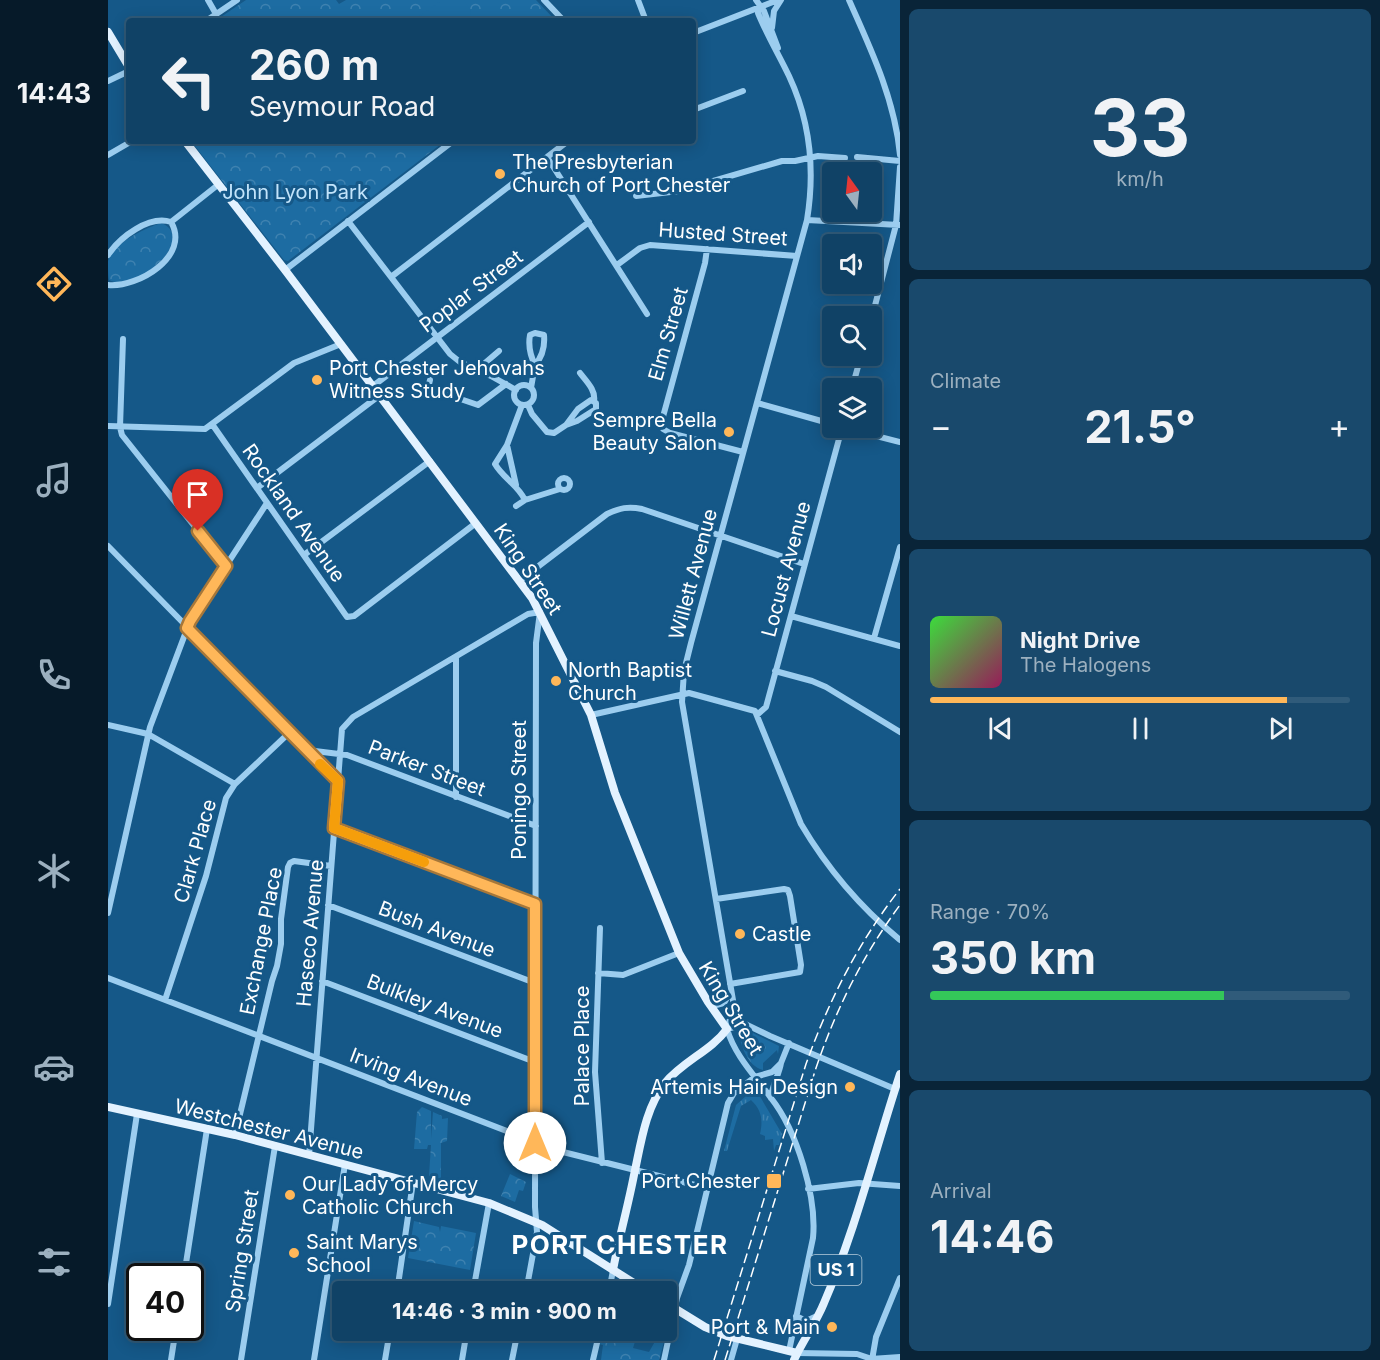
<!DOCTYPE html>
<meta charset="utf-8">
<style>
:root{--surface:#104266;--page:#19496c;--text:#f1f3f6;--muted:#9cb0bf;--line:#305b7a;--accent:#ffb759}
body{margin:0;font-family:Inter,sans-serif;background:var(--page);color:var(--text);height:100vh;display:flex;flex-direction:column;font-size:22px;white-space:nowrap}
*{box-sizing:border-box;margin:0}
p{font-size:20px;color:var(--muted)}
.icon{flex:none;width:33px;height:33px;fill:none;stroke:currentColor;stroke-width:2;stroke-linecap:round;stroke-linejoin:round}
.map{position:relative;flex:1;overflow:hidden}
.drawer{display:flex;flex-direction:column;gap:9px;padding:9px;background:#092438;width:480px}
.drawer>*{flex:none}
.banner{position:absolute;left:18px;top:18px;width:570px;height:126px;border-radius:6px;box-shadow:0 3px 15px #0003,0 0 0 2px var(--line);background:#104266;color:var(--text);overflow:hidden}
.needle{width:39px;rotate:345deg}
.buttons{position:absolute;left:714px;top:162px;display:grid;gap:12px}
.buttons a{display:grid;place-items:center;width:60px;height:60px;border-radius:6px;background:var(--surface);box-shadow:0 3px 15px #0003,0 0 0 2px var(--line);font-size:30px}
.speed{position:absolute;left:18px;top:1263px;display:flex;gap:12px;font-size:30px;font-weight:700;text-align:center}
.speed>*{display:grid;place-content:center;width:78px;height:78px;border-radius:50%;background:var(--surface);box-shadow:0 3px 15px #0003,0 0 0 2px var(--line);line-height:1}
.speed .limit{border:3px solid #111;border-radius:9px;background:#fff;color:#111}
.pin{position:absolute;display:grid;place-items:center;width:51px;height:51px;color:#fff;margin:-62px -26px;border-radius:50% 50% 50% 0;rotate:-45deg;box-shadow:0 0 6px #0007}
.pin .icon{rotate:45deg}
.me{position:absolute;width:66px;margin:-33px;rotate:0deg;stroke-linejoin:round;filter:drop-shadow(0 0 4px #0008)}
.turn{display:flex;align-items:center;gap:21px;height:126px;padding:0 24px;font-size:27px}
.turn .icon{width:78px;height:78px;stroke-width:2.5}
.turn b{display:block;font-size:42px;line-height:51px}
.big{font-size:45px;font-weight:700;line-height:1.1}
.drawer .widget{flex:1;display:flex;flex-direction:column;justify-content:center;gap:9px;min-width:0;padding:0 21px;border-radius:9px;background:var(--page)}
.drawer .dial{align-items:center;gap:0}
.dial b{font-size:78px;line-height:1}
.song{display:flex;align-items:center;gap:18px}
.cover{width:72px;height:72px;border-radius:9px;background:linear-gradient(135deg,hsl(120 70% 55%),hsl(330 70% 35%))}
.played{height:6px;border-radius:3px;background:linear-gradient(90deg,var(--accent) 85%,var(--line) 85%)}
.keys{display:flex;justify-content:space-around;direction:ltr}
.heat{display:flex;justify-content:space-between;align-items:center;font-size:33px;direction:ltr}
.charge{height:9px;border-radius:4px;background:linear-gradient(90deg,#34c759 70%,var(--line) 0)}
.trip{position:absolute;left:224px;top:1281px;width:345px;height:60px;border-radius:6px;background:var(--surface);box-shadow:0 3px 15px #0003,0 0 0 2px var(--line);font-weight:700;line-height:60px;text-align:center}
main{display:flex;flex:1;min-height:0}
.tab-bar{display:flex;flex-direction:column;width:108px;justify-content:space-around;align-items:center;background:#061a29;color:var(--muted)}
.tab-bar .icon{width:42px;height:42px}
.tab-bar .on{color:var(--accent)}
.tab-bar b{font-size:27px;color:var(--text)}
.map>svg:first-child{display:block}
</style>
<main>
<nav class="tab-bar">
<b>14:43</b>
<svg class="icon on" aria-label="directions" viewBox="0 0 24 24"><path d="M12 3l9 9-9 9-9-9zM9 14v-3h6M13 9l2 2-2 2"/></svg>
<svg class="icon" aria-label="music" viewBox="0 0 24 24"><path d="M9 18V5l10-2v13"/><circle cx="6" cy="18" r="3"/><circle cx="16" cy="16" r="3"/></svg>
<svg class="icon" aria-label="phone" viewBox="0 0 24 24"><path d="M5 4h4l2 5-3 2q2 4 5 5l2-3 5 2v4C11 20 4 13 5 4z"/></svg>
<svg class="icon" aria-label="climate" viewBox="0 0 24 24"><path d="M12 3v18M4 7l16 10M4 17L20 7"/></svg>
<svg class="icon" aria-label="car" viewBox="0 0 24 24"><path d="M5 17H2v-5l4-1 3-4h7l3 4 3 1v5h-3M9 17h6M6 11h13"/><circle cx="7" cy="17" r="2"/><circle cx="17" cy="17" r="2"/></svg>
<svg class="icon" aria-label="filters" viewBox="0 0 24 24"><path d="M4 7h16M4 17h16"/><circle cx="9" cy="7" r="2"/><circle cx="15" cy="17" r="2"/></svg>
</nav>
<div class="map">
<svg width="792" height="1360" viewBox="0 0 792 1360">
<defs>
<pattern id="grass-tufts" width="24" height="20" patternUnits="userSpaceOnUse" patternTransform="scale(1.5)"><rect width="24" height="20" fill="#1d6ca2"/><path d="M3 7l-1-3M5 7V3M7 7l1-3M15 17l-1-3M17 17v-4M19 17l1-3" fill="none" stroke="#3f82b0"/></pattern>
<pattern id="park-crowns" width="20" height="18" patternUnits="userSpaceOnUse" patternTransform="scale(1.5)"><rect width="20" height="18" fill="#1d6ca2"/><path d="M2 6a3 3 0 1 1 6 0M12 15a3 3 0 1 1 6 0" fill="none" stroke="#3f82b0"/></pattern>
</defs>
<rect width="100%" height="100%" fill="#155888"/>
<path fill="url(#grass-tufts)" d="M647,1088L674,1134L671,1145H668L666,1151L665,1139L657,1140V1136L652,1134C655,1121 654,1110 643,1100L633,1106L619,1151H616L628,1105Z"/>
<path fill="url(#park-crowns)" d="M138,0H228L231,4L238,0H428L448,21H107Z
M83,141H337L180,261L176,260Z
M53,223C91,238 28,294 1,280C0,275 0,266 0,261C5,243 38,228 53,223Z
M633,1027L671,1046L670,1054L669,1050L655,1063V1070C639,1066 633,1045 630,1031Z
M314,1107L323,1111V1139L325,1112L334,1116V1119L340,1118L339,1141L333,1143V1179L321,1176L323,1145H320L319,1149H306L309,1112Z
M402,1174L418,1182L415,1191L411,1190L407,1202L393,1196Z
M306,1221L331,1227L332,1232L333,1226L368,1233L362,1270L300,1258Z
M561,1318L562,1319L551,1360H493L495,1345L452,1335L453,1330L530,1332L525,1348L541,1352L553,1331L558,1330V1322Z"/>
<path fill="#1d6ca2" d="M334,0H356L362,10L364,21H305Z"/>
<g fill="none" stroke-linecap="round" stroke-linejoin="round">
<path stroke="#9ccdef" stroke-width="6" d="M100,0L108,14
M436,0L456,21
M530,0L538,21
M648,0L656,11L670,48
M741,0C763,49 787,100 792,155
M98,21L129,0
M664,28L666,11L673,0
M585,33L670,0
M0,81L21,71
M585,110L635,91
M0,155L24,141
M439,157L539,314
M749,157L792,161
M528,196L571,191L674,161H687L710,156L737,158
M699,220L791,225
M240,221L342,354L352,362L383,376L408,390
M63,222L111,184
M599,249L597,263L553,424L555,429L562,433L635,452
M0,255C12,237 41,215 63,222C83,256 30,288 0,285
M509,265L532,248L542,245L689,256
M177,270L345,141
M283,277L460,141
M764,317L788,225L792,167
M427,333L436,335C437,346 434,357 427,365C422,355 420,346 422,335Z
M15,339L12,427L14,435L118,566
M370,369L391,351
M472,373C478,381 488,390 486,401
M322,380L320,388L370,405L398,384
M406 395a10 10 0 1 1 20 0a10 10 0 1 1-20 0Z
M265,386L481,222
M423,388L427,365
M744,388L753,356
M483,400L488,403V409L469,421L458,425L470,409Z
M649,403L724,424
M414,405L399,445L387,464C395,478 410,485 417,500
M420,405L424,414L439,432L446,433L458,425
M104,424L239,617L246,616L368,523
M0,426L97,429L186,363L233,344
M737,428L792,442
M399,445L408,485
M450 484a6 6 0 1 1 12 0a6 6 0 1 1-12 0Z
M149,488L272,395
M408,506L417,500L452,489
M0,546L230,781
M196,555L322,461
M411,581L499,514C512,508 520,506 534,509L696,564
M683,616L792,646
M766,638L792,547
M348,658V797
M667,671L704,681L718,687L792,732
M483,715L581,693L647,711L693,824C719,868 752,907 792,940
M649,715L658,707L734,428
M0,725L40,734L127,784
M199,750L239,755L428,826
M227,828L427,904
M608,899L676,889L680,890L682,896L693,965L692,972L622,984
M220,905L427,983
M0,913L42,727L82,621L159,503
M492,928L487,1072L494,1163
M490,973L515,975L571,953
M0,978L417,1138L435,1147L599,1188
M214,981L427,1062
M57,1000L98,876L118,798L127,784L182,732
M600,1002L608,1005L616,1003L623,991
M619,1029L626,1006L574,702L576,671L583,643L699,220C707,171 702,121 681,76C671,55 659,35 650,13L651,7
M619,1029C627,1056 647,1076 663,1098C689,1131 709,1197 705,1238L681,1351
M619,1029L637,1024L662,1036L787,1089
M663,1098C664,1085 671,1075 673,1063
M127,1135L164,981L169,966L173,944V919L180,867L182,863L186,861L223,866
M201,1155L234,729L245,717L420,614L432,612L428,643L427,1207L429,1232L418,1292
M700,1189L751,1183L792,1186
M76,1276L99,1129
M289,1292L305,1182
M365,1292L381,1203
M501,1292L505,1270
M0,1304L29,1114
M688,1316L698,1321L709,1316
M689,1353L749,1354L764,1359
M763,1359L792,1357
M63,1360L68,1328
M133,1360L167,1146
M206,1360L237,1164
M277,1360L282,1330
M354,1360L359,1330
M404,1360L410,1330
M485,1360L492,1330
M556,1360L569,1298L581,1265L620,1103L626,1093L647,1077L664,1072L673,1063L681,1043
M623,1360L629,1339
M764,1360L768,1337L792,1278"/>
<path stroke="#e3f2ff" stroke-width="8" d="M0,32L21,67
M77,141L177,270L424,598L483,715L507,793L571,953L600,1002L619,1029C603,1051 575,1061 557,1083C537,1109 533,1143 526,1175C520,1206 511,1238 505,1270
M0,1107L127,1135L381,1203L434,1225L540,1292
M558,1303L597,1327L619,1336L689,1353
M686,1360C695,1340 708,1323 716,1303C748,1229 767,1150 792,1074"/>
<path stroke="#fff" stroke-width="1.5" stroke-dasharray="10 4.5" stroke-linecap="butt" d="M606,1360L698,1064C721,1000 750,943 792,889
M617,1360L708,1068C728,1009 755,955 792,905"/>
</g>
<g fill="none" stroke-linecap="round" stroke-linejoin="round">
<g stroke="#a6773a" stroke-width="15">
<path id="route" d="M90,531L118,566L82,621L79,628L230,781L226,828L427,904V1143"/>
</g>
<use href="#route" stroke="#ffb759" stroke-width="10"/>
<path stroke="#f59e0b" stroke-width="10" d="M212,764L230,781L226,828L316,862"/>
</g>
<g fill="#ffb759" stroke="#155888" stroke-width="2">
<circle cx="392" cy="174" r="6"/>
<circle cx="209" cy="380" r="6"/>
<circle cx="621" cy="432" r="6"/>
<circle cx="448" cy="681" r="6"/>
<circle cx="632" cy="934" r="6"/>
<circle cx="742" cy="1087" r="6"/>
<rect x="658" y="1173" width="16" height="16" rx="3"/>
<circle cx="182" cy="1195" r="6"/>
<circle cx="186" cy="1253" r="6"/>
<circle cx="724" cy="1327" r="6"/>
</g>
<g text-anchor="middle" stroke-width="6" stroke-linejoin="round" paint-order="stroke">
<rect fill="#155888" stroke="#b9cddb" stroke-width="1.5" x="702.5" y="1255" width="51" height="30" rx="4.5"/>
<g font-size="18" font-weight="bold" fill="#fff">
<text x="728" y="1276">US 1</text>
</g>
<g font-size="20" fill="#fff" stroke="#155888" text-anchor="start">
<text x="404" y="169">The Presbyterian<tspan x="404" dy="23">Church of Port Chester</tspan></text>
<text x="221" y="375">Port Chester Jehovahs<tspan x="221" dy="23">Witness Study</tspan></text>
<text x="609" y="427" text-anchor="end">Sempre Bella<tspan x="609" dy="23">Beauty Salon</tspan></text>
<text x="460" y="677">North Baptist<tspan x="460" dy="23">Church</tspan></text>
<text x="644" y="941">Castle</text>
<text x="730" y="1094" text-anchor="end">Artemis Hair Design</text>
<text x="652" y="1188" text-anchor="end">Port Chester</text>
<text x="194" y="1191">Our Lady of Mercy<tspan x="194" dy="23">Catholic Church</tspan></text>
<text x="198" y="1249">Saint Marys<tspan x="198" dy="23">School</tspan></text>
<text x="712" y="1334" text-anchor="end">Port &amp; Main</text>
</g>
<g font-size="20" fill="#c2e4fb" stroke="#155888">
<text x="187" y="199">John Lyon Park</text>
</g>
<g font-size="20" fill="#fff" stroke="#155888">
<text transform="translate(615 234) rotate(4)" y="7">Husted Street</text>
<text transform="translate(363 291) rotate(-37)" y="7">Poplar Street</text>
<text transform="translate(560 334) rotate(-74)" y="7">Elm Street</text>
<text transform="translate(186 513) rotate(55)" y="7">Rockland Avenue</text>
<text transform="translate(420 569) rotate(56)" y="7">King Street</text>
<text transform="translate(678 569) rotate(-75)" y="7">Locust Avenue</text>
<text transform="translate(585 574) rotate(-75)" y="7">Willett Avenue</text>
<text transform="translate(319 768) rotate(21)" y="7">Parker Street</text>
<text transform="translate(411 790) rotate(-90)" y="7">Poningo Street</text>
<text transform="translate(87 851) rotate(-74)" y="7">Clark Place</text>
<text transform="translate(329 929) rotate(21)" y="7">Bush Avenue</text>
<text transform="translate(202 933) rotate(-85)" y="7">Haseco Avenue</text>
<text transform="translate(153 941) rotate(-79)" y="7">Exchange Place</text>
<text transform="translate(327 1006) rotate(21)" y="7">Bulkley Avenue</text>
<text transform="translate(623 1008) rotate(59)" y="7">King Street</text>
<text transform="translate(474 1046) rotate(-90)" y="7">Palace Place</text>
<text transform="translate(303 1077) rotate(21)" y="7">Irving Avenue</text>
<text transform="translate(161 1129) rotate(14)" y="7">Westchester Avenue</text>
<text transform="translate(134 1251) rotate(-81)" y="7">Spring Street</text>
</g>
<g font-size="26" font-weight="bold" letter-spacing="1.5" fill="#fff" stroke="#155888">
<text x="512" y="1254">PORT CHESTER</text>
</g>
</g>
</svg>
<div class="buttons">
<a><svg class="needle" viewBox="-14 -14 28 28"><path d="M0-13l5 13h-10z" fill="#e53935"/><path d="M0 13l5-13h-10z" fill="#9cb0bf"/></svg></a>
<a><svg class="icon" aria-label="sound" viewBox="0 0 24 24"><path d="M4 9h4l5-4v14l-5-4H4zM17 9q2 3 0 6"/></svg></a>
<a><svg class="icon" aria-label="search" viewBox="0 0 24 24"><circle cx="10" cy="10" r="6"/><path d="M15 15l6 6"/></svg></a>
<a><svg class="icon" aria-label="layers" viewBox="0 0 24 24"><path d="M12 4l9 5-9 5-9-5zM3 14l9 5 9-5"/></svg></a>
</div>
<div class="speed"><div class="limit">40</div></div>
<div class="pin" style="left:90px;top:531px;background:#d93025"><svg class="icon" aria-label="arrive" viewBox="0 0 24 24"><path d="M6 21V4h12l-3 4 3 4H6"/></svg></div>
<svg class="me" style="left:427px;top:1143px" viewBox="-20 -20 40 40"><circle r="19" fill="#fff"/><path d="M0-13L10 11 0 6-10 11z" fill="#ffb759"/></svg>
<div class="trip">14:46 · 3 min · 900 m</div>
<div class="banner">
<div class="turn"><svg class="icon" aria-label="left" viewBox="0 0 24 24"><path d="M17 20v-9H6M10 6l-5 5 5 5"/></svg><div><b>260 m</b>Seymour Road</div></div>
</div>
</div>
<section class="drawer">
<div class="widget dial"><b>33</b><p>km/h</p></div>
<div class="widget"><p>Climate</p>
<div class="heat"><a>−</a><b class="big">21.5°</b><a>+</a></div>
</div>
<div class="widget">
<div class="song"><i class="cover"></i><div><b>Night Drive</b><p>The Halogens</p></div></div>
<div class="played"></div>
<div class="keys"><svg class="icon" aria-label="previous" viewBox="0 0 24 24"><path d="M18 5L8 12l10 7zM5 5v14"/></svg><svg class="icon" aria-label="pause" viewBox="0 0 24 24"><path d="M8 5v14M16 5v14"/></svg><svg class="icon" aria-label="next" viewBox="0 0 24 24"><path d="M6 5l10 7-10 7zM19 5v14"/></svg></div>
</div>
<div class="widget"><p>Range · 70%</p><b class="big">350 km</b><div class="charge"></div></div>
<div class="widget"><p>Arrival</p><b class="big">14:46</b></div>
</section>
</main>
